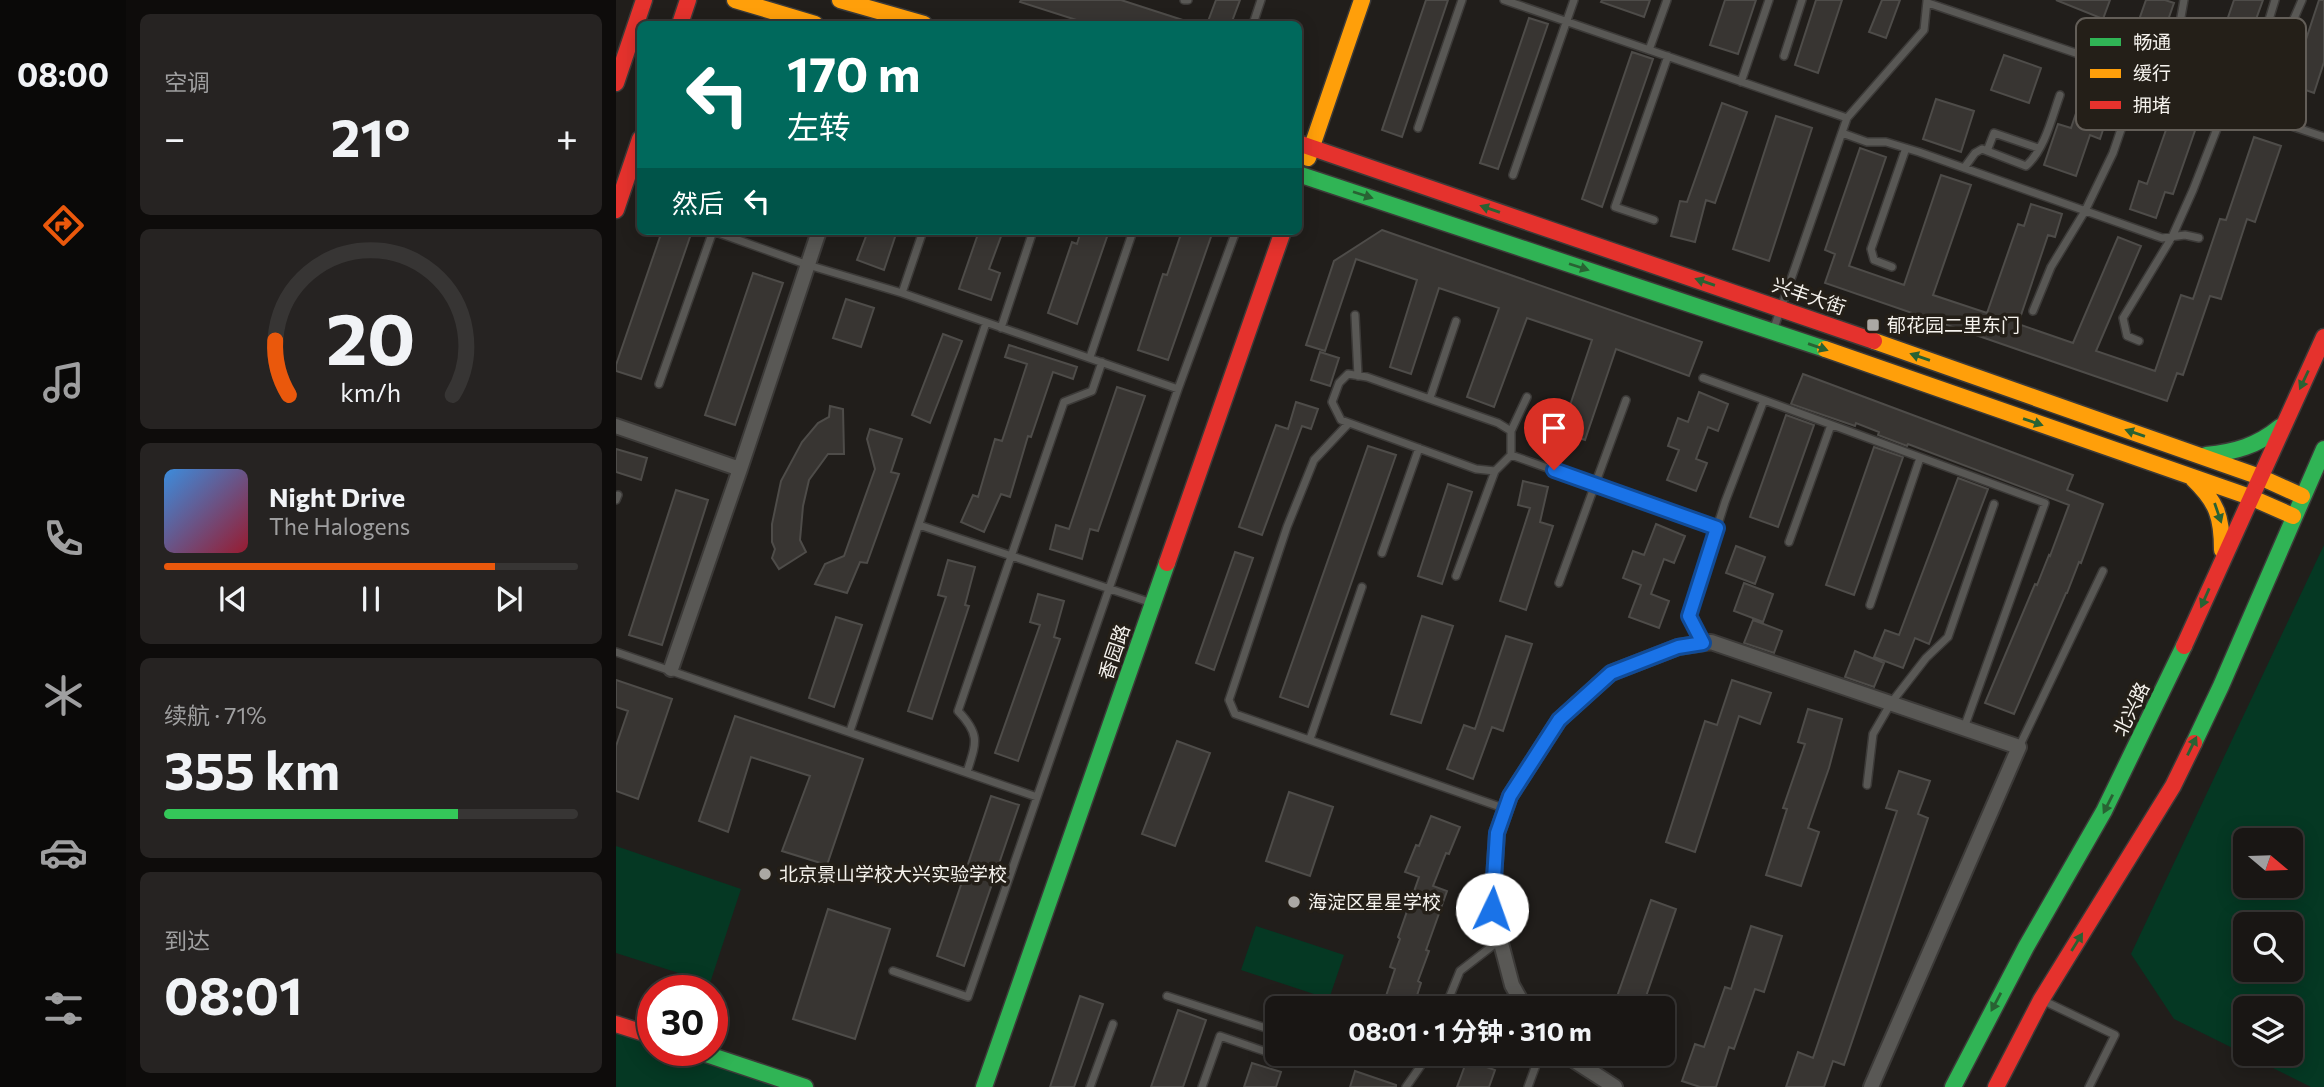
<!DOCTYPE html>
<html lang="zh">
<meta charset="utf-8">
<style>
:root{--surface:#191614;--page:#262322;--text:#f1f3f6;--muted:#9f9fa0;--line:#373534;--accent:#ea580c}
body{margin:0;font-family:Commissioner,"Noto Sans SC",sans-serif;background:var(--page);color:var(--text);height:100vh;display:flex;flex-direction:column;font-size:26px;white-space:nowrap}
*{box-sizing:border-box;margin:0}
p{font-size:23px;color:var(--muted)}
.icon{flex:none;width:38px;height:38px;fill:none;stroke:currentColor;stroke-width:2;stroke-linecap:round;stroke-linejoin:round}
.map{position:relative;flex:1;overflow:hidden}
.panel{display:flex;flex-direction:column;gap:14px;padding:14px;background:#0e0c0b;width:490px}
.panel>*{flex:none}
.guide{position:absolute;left:21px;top:21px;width:665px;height:214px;border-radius:10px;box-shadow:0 4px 18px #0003,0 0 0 2px var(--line);background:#00695c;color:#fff;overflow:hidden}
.needle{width:46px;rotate:109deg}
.fabs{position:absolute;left:1617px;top:828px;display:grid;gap:14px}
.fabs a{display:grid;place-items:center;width:70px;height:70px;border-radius:10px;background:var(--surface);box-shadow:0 4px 18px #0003,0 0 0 2px var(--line);font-size:35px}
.speed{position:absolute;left:21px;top:975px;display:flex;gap:14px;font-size:35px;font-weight:700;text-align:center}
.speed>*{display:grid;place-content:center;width:91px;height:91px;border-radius:50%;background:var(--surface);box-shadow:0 4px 18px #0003,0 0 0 2px var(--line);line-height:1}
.speed .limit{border:10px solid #d22;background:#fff;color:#111}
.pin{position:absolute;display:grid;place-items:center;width:60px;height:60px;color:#fff;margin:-72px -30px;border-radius:50% 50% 50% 0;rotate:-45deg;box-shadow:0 0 7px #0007}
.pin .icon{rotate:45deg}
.me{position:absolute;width:77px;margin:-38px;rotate:3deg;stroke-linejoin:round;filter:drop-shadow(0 0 5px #0008)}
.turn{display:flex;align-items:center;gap:24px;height:147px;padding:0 35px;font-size:32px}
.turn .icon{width:91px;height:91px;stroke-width:2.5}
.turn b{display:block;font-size:49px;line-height:60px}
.then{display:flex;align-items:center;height:66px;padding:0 35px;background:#0003;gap:14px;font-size:26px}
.big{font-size:52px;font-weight:700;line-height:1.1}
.panel .tile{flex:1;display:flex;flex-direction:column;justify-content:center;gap:10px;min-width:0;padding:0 24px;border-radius:10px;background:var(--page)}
.panel .dial{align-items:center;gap:0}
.dial svg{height:182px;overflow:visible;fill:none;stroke:var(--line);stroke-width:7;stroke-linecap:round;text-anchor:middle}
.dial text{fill:var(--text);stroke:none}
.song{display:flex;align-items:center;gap:21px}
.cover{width:84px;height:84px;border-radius:10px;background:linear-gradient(135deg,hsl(210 70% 55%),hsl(350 70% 35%))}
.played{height:7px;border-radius:4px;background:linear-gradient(90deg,var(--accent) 80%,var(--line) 80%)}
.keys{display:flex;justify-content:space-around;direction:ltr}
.heat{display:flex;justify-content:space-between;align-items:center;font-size:38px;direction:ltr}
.charge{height:10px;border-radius:5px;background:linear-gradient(90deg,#34c759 71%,var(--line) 0)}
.trip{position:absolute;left:649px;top:996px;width:410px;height:70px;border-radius:10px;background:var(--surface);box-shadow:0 4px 18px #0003,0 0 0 2px var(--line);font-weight:700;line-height:70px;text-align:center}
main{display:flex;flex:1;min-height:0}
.tabs{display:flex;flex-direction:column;width:126px;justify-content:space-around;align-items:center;background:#0a0908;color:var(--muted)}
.tabs .icon{width:49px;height:49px}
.tabs .current{color:var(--accent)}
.tabs b{font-size:32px;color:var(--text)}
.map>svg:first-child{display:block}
</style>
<main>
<nav class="tabs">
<b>08:00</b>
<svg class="icon current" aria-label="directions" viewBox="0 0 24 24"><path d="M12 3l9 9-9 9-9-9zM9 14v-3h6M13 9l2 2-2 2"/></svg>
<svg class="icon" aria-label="music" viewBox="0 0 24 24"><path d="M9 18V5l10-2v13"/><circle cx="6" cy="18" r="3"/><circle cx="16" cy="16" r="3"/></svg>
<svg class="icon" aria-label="phone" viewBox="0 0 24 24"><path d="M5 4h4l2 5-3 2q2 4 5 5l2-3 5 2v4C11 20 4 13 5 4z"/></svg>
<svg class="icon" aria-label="climate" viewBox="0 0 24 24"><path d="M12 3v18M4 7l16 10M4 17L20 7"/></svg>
<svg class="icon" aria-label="car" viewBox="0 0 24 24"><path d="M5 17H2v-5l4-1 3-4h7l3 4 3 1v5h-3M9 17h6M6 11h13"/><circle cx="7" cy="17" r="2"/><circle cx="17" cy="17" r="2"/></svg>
<svg class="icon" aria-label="filters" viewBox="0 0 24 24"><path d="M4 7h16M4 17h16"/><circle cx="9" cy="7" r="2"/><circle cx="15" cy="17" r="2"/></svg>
</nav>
<section class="panel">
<div class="tile"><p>空调</p>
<div class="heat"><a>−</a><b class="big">21°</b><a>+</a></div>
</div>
<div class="tile dial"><svg viewBox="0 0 100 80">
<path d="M14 69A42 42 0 1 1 86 69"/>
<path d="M14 69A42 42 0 0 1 8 45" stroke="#ea580c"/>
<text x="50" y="56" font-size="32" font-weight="700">20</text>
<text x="50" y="72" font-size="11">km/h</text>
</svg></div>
<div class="tile">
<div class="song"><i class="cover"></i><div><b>Night Drive</b><p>The Halogens</p></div></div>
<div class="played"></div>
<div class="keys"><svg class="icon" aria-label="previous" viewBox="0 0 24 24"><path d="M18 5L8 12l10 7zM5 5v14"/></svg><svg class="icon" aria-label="pause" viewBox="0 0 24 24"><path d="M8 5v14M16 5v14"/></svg><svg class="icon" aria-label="next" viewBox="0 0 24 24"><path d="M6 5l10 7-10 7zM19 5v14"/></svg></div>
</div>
<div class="tile"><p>续航 · 71%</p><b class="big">355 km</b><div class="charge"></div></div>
<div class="tile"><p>到达</p><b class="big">08:01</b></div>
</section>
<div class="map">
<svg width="1708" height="1087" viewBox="0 0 1708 1087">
<rect width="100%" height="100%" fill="#211e1b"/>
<path fill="#053823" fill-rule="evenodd" d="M1708,545V1087H1695L1558,1019L1515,954ZM1629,840H1675V886H1629ZM1629,924H1675V970H1629ZM1629,1008H1675V1054H1629Z
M0,846L125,889L94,983L0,953Z
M640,926L728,955L713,999L625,970Z
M0,1024L37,1036V1050H78L189,1087H0Z"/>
<path fill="#383532" stroke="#4e4c49" stroke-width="2" d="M405,0H505L573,22V24H473L404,2Z
M600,0H624L615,24H591Z
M810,0H832L786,137L766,130Z
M986,0H1034L1028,17L985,2Z
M1109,0H1140L1122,54L1094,45Z
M1200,0H1226L1202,73L1179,65Z
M1266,0H1284L1270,38L1253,32Z
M1440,0H1494L1487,19Z
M1530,0H1549L1558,3L1544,43L1518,34Z
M1618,0H1647L1623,66L1598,58Z
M1703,0H1708V62L1698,93L1675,85Z
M913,18L932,24L882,169L864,163Z
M1016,52L1037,59L986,207L966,199Z
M1388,55L1425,68L1413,103L1375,90Z
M1472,78L1501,87L1484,139L1474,135L1460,176L1428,165L1442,124L1455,128Z
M1320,99L1358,111L1345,152L1307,139Z
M1106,103L1131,112L1099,203L1090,200L1079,242L1055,236L1064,201L1071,202Z
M1558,107L1584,116L1557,194L1549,192L1540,218L1514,209L1523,181L1531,184Z
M1160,116L1196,128L1153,261L1117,249Z
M1638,137L1665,146L1639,222L1631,219L1605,299L1594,296L1567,375L1561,373L1551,401L1209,283L1219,254L1209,250L1244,148L1270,157L1233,266L1288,285L1325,175L1355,185L1317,295L1371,313L1402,224L1408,226L1415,204L1446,214L1439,237L1432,235L1402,324L1457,343L1502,237L1525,246L1480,351L1539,371L1565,295L1577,299L1604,219L1610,220Z
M766,230L1086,342L1073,376L1000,349L969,440L945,432L976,340L911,318L878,407L851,397L883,308L823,288L795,374L774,367L801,280L740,259L709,351L690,345L718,261Z
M46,231H66L75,234L25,379L0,371V365Z
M252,231H281L268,270L241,260Z
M363,231H387L373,269L384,273L375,300L343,289Z
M465,231H493L461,324L432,313L456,242L461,244Z
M566,231H597L552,360L522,350L547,274L551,275Z
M137,273L167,283L119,425L89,415Z
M230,299L258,308L245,347L217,338Z
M327,334L346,341L314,423L296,415Z
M393,345L461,367L457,379L437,372L415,437L412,436L394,497L385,494L368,532L345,522L357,495L362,497L379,439L386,441L411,364L389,357Z
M704,352L723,358L714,386L695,380Z
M1187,374L1457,475L1451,490L1487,504L1465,563L1463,562L1451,593H1450L1398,714L1369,703L1419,584L1421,585L1433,555L1434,556L1453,505L1292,444L1291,446L1262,435L1263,432L1240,423L1239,426L1175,404Z
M501,387L529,396L482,531L474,529L466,559L434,549L440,525L453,529Z
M1083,392L1112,404L1102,431L1092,427L1080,459L1091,463L1080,491L1051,480L1063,450L1052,446L1062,418L1072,422Z
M680,402L702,409L695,429L686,426L646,535L623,527L660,425L672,429Z
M214,406L227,409L228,454H212L193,480L187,506L184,540L190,552L163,569L156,558L159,549L156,542V524L165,481L186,442L202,423L213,417Z
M1170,415L1198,425L1162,527L1134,517Z
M254,429L286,439L275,472L283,474L251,563L244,562L231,593L199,584L209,564L228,556L259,469L251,439Z
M752,446L780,455L692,707L664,697Z
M1258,447L1287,457L1238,595L1210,585Z
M0,449L31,458L25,480L0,472Z
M1342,478L1372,489L1313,644L1299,638L1287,668L1258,657L1269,630L1283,635Z
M907,481L932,487L924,522L937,526L910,610L884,601L914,508L902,505Z
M832,484L856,492L826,584L802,576Z
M60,490L92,500L46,645L13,635Z
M1040,524L1069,536L1058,563L1048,559L1035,594L1053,601L1043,628L1013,617L1025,585L1007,578L1017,551L1028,555Z
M1120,546L1149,557L1139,584L1110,573Z
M619,552L637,558L598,670L580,663Z
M332,560L359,567L349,605L353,606L316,719L292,711L330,597L322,595Z
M1128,583L1157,594L1147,622L1118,611Z
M422,594L448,601L438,637L444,639L402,761L379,753L424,625L414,622Z
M806,616L837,626L805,723L775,714Z
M220,617L246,625L218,707L193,698Z
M1137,620L1166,631L1158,653L1128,643Z
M890,636L916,644L887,731L876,727L857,779L831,769L848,725L859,729Z
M1239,651L1268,663L1258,687L1229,677Z
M0,680L56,699L22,799L0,791V746L12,711L0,707Z
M1116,680L1155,693L1144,724L1123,716L1079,852L1050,842L1089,721L1101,725Z
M1192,709L1226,719L1213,768L1192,828L1203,832L1185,886L1150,875L1171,809L1167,808L1189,744L1182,742Z
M119,716L247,759L211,865L166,851L194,776L135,757L112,832L83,821Z
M561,741L594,753L559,846L526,834Z
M1283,771L1314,781L1302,814L1312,818L1228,1065L1217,1061L1208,1087H1170L1182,1052L1197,1058L1281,811L1270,808Z
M673,792L717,807L694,876L650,861Z
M375,796L403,805L348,966L321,956Z
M815,816L844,827L833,854L830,853L817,886L831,891L810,950L813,951L802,981L805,983L797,1008H766L779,969L774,967L784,939L782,937L803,877L789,872L800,845L803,846Z
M1035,900L1060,909L1026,1008H997Z
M212,909L274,929L239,1039L177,1019Z
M1135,926L1166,936L1148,992L1139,989L1118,1049L1113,1047L1100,1087H1084L1066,1081L1079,1044L1088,1047L1109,987L1115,989Z
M464,996L487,1004L458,1087H434Z
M562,1010L590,1020L567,1087H535Z
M851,1060L879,1070L873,1087H841Z
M636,1063L665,1072L660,1087H628Z
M739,1071L780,1085V1087H734Z"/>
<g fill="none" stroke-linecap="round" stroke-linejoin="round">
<g stroke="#3c3a38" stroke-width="10">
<path id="lane" d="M568,0H572
M888,0L1231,118
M1568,0L1565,17L1570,41
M1659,0L1641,59L1644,69L1657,67L1686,0
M1312,3L1708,137
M637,24L645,0
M1033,50L1051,0
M1168,56L1186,0
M1125,82L1153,0
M802,128L846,0
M1226,133L1251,142H1270L1303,152L1546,238L1569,235L1583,238
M1371,151L1378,133L1422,148
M1348,168L1359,153L1366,149L1410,166C1429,149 1436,117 1444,95
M897,175L958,0
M1038,220L999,207L1052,56
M97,231L192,265L286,293L307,231
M1276,267L1258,260L1255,249L1290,148
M286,293L562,389
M1417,311L1435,267L1469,211L1497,153L1513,106
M739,315L742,376
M385,328L417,231
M1158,328L1231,118L1308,30L1311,1
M1523,341L1511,336L1507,318L1556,237L1577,190L1602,126
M474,357L517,231
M1087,378L1148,400
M43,384L97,231
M814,398L840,321
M732,424L698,460L671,527L613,700L619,714L890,809
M895,431L911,397
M895,455V431L882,423L751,377L732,374L723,383L716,402L725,420L860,469L879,471L895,455L1101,528
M0,500L2,495
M303,525L536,603
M1173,542L1215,425
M766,553L803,448
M840,576L879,471
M943,583L1010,400
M1254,605L1304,458
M1087,642L1073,616L1109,502L1148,400L1429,503L1348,728
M0,652L421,797
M234,731L370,323
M694,739L746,587
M1403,747L1487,571
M351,772C360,743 365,735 342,711L448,402L476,391L486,362
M1251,785L1257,734L1275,703L1310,658L1332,637L1378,504
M277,971L352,997L562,389L620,231
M551,996L662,1032
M1426,1000L1499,1035L1473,1087
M829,1008L844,971L884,940
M732,1054L806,1064
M474,1087L497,1024
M586,1087L604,1036L674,1060
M790,1087L806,1064L810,1054
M912,1087L924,1054"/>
</g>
<g stroke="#3c3a38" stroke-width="18">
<path id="street" d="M0,426L124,469L55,669
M124,469L203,231
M909,1008L896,985L876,909L881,833L894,796L943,720L995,673L1062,647L1095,642L1403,747L1255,1087
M948,1054L999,1087"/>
</g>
<g stroke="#3c3a38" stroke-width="19">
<path id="fast" d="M682,174L1209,349
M1590,455C1619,452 1641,446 1664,427
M1578,743L1605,686L1708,449
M78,1050L189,1087
M368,1087L551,563
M1337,1087L1410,947L1488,811L1568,646"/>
</g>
<g stroke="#3c3a38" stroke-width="19">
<path id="slow" d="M119,0L199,24
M224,0L308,24
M692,158L746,0
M1258,341L1644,477L1686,496
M1209,349L1634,497L1677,516
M1577,479C1601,502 1606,517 1606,550"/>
</g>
<g stroke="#3c3a38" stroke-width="19">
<path id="jam" d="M64,24L72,0
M0,83L28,0
M682,143L1258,341
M0,210L24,139
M551,563L667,231
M1568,646L1708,337
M0,1024L37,1036
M1380,1087L1425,1000L1557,786L1578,743"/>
</g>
<use href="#lane" stroke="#595855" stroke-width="7"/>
<use href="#street" stroke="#595855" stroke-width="14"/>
<use href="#fast" stroke="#30b455" stroke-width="16"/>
<use href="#slow" stroke="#ff9f0a" stroke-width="16"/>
<use href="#jam" stroke="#e5322d" stroke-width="16"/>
</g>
<defs><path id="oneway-solid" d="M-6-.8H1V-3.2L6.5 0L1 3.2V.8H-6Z" transform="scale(1.75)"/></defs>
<g fill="#296233">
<use href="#oneway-solid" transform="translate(747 195) rotate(18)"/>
<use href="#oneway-solid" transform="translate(874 209) rotate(-161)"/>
<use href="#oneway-solid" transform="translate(963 267) rotate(18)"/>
<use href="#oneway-solid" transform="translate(1089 282) rotate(-161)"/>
<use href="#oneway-solid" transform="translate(1202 347) rotate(19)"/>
<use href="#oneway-solid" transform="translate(1304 357) rotate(-161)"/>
<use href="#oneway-solid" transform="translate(1688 380) rotate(115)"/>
<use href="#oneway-solid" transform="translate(1417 422) rotate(19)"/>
<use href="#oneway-solid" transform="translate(1519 433) rotate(-161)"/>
<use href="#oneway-solid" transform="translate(1602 513) rotate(71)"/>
<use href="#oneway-solid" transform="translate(1589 598) rotate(114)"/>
<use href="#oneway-solid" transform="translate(1576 746) rotate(-64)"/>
<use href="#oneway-solid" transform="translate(1492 804) rotate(117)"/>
<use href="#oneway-solid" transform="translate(1461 942) rotate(-58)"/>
<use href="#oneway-solid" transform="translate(1380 1002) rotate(118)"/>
</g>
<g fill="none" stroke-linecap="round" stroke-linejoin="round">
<g stroke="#114b97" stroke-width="18">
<path id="route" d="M876,909L881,833L894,796L943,720L995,673L1062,647L1087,643L1073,616L1101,528L938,470"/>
</g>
<use href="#route" stroke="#1a73e8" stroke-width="12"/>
</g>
<g fill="#aba8a4" stroke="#241f18" stroke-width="2.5">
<rect x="1250" y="318" width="14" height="14" rx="3.5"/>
<circle cx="149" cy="874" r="7"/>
<circle cx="678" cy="902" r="7"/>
</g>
<g text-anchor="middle" stroke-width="7" stroke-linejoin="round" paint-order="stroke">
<g font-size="19" fill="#f5f2ed" stroke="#241f18">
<text transform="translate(1193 296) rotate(19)" y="7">兴丰大街</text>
<text transform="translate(498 652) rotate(-71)" y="7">香园路</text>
<text transform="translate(1515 709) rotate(-64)" y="7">北兴路</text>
</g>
<g font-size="19" fill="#f5f2ed" stroke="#241f18" text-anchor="start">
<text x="1271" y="332">郁花园二里东门</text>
<text x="163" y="881">北京景山学校大兴实验学校</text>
<text x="692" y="909">海淀区星星学校</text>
</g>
</g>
<rect x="1460" y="18" width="230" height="112" rx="10" fill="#241f18" stroke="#635e58" stroke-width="2"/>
<rect x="1474" y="38" width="31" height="8" fill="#30b455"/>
<rect x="1474" y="69" width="31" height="9" fill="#ff9f0a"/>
<rect x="1474" y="101" width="31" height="8" fill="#e5322d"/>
<g font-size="19" fill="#f5f2ed">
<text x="1517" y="49">畅通</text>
<text x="1517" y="80">缓行</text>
<text x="1517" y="112">拥堵</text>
</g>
</svg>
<div class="fabs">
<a><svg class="needle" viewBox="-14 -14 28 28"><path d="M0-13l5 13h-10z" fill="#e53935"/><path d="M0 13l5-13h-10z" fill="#9f9fa0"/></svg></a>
<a><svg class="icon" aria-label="search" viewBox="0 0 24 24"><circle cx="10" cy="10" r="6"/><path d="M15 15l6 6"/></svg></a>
<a><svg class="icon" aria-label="layers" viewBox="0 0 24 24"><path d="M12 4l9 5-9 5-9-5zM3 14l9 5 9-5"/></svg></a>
</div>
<div class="speed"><div class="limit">30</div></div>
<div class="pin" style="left:938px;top:470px;background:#d93025"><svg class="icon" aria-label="arrive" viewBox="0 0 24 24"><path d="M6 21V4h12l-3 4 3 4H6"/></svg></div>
<svg class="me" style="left:876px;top:909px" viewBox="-20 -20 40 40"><circle r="19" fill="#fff"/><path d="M0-13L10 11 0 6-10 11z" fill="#1a73e8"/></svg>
<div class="trip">08:01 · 1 分钟 · 310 m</div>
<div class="guide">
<div class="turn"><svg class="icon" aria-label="left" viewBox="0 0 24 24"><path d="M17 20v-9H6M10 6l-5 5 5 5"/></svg><div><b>170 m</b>左转</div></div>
<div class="then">然后<svg class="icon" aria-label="left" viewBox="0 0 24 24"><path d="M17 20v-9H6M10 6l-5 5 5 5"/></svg></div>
</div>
</div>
</main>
